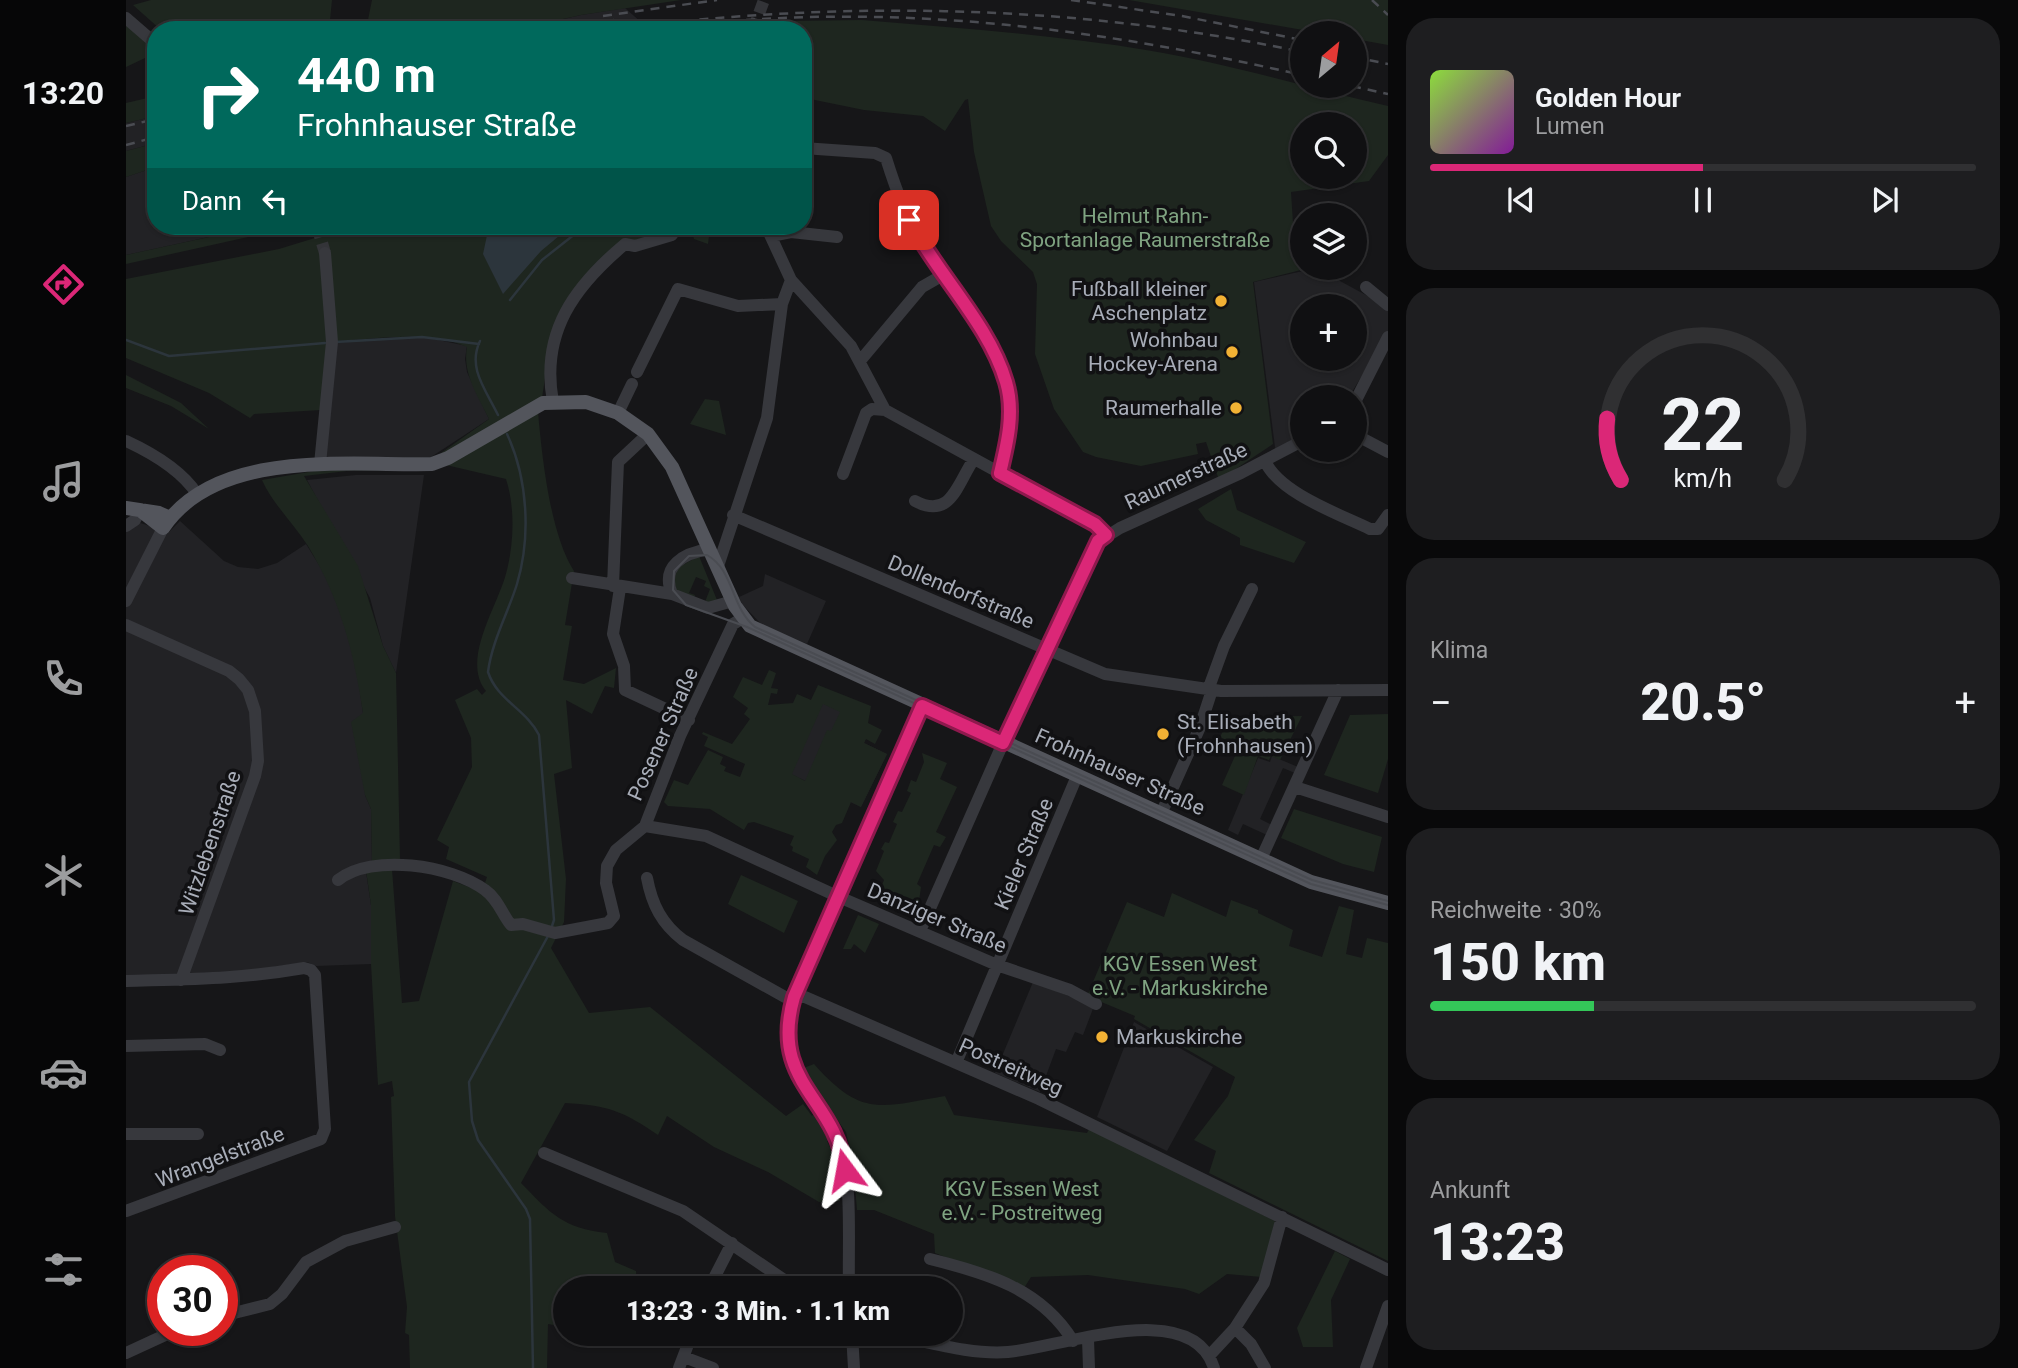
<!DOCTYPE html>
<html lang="de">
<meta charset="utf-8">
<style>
:root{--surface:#101012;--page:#1e1e20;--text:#f1f3f6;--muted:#9c9d9f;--line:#303032;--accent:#db2777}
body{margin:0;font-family:Roboto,sans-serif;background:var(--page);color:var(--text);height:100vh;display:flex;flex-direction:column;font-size:26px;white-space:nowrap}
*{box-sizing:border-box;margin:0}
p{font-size:23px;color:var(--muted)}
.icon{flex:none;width:38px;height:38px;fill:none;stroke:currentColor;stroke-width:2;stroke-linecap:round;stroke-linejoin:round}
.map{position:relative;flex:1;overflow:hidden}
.panel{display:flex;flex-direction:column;gap:18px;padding:18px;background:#09090a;width:630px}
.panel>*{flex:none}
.top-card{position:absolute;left:21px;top:21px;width:665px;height:214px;border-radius:28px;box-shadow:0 2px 5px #0004,0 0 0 2px var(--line);background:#00695c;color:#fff;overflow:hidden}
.needle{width:46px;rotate:29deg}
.fabs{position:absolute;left:1164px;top:21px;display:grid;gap:14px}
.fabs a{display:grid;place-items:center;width:77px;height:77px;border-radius:50%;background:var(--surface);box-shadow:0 2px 5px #0004,0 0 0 2px var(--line);font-size:35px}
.speed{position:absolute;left:21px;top:1255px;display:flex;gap:14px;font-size:35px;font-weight:700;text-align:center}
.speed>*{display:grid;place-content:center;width:91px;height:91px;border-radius:50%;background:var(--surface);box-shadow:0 2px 5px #0004,0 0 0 2px var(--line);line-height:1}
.speed .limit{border:10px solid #d22;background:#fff;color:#111}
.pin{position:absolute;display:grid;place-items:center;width:60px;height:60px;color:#fff;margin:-30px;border-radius:14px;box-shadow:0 4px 10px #0006}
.me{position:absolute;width:77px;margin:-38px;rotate:347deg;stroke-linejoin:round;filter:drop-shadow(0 0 5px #0008)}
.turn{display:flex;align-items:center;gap:24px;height:147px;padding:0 35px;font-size:32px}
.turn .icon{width:91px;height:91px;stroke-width:2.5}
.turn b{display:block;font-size:49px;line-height:60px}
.then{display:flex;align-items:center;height:66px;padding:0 35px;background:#0003;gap:14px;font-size:26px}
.big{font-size:52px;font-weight:800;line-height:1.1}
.panel .widget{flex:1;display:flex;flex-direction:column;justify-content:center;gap:10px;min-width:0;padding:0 24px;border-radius:28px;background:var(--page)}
.panel .dial{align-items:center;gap:0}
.dial svg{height:182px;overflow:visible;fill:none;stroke:var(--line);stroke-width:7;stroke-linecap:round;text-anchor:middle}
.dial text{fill:var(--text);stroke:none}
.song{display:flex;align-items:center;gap:21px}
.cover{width:84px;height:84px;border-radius:10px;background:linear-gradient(135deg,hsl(90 70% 55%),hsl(290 70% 35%))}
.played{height:7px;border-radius:4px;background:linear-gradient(90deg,var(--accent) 50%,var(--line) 50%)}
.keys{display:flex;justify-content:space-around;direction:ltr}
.heat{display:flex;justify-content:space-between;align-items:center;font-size:38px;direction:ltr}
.charge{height:10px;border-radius:5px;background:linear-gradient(90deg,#34c759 30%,var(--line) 0)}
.trip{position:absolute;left:427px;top:1276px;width:410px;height:70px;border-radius:35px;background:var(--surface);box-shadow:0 2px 5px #0004,0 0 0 2px var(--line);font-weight:800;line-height:70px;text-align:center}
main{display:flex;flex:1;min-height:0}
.menu{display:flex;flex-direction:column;width:126px;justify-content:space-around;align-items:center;background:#060607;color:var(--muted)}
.menu .icon{width:49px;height:49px}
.menu .active{color:var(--accent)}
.menu b{font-size:32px;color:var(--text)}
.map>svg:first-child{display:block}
</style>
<main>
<nav class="menu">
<b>13:20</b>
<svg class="icon active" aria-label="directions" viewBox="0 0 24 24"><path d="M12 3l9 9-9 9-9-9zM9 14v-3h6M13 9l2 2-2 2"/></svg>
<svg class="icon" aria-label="music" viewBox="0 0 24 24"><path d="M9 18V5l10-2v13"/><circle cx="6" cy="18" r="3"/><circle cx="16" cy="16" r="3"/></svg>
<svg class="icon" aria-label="phone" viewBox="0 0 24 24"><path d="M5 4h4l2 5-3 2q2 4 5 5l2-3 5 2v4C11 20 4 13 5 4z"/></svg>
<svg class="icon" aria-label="climate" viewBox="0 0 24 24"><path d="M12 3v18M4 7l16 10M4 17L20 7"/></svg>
<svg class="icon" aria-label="car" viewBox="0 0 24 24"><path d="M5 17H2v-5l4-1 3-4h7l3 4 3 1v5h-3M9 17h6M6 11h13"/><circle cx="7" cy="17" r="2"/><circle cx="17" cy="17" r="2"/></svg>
<svg class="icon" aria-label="filters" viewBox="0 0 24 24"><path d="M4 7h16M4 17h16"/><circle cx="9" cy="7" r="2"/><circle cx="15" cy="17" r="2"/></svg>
</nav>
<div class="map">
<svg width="1262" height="1368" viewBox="0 0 1262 1368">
<rect width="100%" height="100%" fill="#161618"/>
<path fill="#222225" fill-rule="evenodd" d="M499,8L524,30H388L455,15Z
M30,116V143L0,151V123Z
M30,167V226H134L0,255V177Z
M1190,268L1262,307V332L1223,397H1176V439L1150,455L1128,282ZM1176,306H1228V359H1176Z
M293,336L341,346L339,359L341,372L363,419L305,457L209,459L199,456L211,341Z
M230,475H298L270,673L257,646L244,598L181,480Z
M5,520L43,532L54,521L98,561L112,567L132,569L151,563L180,544L195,568L212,602L229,657L237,713L239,795L245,809L246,863L239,865L245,905V964L190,966L181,962L121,971L0,977V523Z
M639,574L700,601L681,644L636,625L616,604L613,597L637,586Z
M688,699L745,726L738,743L761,754L735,807L656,770Z
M1146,756L1172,767L1169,773L1157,768L1134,819L1146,825L1141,835L1117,824L1112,835L1102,830L1132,758L1144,762Z
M907,982L968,1006L957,1035L949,1032L940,1052L930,1049L914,1092L869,1073Z
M1008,1022L1087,1067L1041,1151L971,1117Z"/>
<path fill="#1e261f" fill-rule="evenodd" d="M25,0H206L203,30H35L7,5Z
M246,0H555L455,15L388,30H240Z
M1003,0H1262V45L1229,39L1228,33H1194Z
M736,20C833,28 930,35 1026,51C1108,65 1183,88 1262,106V155L1243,181L1165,192L1169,254L1176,258V268H1183L1127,282L1147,444L1093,480L1080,442L1070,444L1072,454L1015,466L970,457L957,452L928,409L909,354L911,284L907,272L875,241L865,226L848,152L842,99L839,100L819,131L797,116L738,110L684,99L677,103V30H574L664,21ZM1176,124H1228V177H1176Z
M0,23L30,49V67L19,58L0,67Z
M30,96V116L0,123V103Z
M30,143V167L0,177V151Z
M134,226H172L0,264V255Z
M228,226H588L584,228L582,244L568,239L566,231L512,243L463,272L425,339L416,398L317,457L315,453L363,419C352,396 336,373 341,347C302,330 253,339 211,341L195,410L128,414L124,418L83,393L0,358V279L153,249Z
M0,375L55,403L83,429L45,406L0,388Z
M579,399L593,401L600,435L564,424Z
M412,412C416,456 424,534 448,571L439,625L446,626L437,680L458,684L490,668L488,688L479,686L466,714L440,700L446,768L428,774L440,879L438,922L425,948L463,1013L524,1007L660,1116L677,1104L686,1116L690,1112L706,1138L701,1141L704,1147L709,1146L714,1201L693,1202L642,1172L588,1147L541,1116L532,1135C497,1111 481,1105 439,1103L395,1183C425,1214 437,1228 481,1233L489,1262L510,1271L511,1288H439V1327L422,1324L421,1368H284L283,1335L279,1333L281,1307L269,1216L265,1097L268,1096L266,1081L252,1085L245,964V905L240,870L266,869L276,1003L293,1001L327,881L356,892L361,877L320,859L323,847L311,840L346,767L345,738L329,700L351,689L356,695L360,691C334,659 373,605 381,570C388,541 389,507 380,479L320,465Z
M194,470L298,471H221L178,476L232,566L257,646L270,673L274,860L246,863L245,809L239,795L225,722L237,713C228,652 214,599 182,546C168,524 146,503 136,480Z
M1105,489L1111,510L1180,542L1168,563L1114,545V538L1080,520L1072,509Z
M573,556L591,600L588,603L579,602L584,589L578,586L580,581L570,577L563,593L569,595L568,598L550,591L548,578L553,567Z
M643,670L650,673L645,688L652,689L651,694L645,693L642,705L667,703L671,694L685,700L692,685L745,706L742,723L756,730L749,744L740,739L738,743L761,754L735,807L725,802L716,823L710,825L706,832L711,840L699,856L691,875L680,867L683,859L666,851L667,847L664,845L668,836L628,822L622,823L618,830L584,809L542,806L538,802L548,780L562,785L582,750L597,757L594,764L600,767L598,771L614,777L619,764L578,746L582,737L576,734L577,732L606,744L624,719L618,714L622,708L607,697L617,677L636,685ZM697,704L714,712L705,731L701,730L679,781L666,774Z
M1262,714V759L1252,793L1198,775L1224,715Z
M1176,716L1154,760L1145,756L1143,760L1132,756L1118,795L1096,785L1113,747L1094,737L1104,717Z
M796,753L821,763L814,779L831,787L810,832L820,837L814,847L808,845L791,884L795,887L792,908L754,890L758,880L750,871L758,851L755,849L759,842L763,843L771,824L767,822L772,811L776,812L785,793L781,791L785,780L790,782L798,762Z
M1168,809L1256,837L1248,872L1217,864L1155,838Z
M615,875L672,901L658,933L602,904Z
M1046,893L1100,917L1105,900L1132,910V913L1167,930L1163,946L1196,957L1213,906L1228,910L1220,954L1236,958L1241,938L1262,943V1261L1083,1173L1090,1151L1068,1140L1102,1096L1109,1077L1008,1019L1009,1016L961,996L1001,902L1038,917Z
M732,915L753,924L739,953L728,944L725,949H717Z
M688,1064C736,1118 754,1107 819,1096L828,1115L961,1133L963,1129L1149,1221L1136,1277L1101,1274L1073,1294L1059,1289L962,1275L905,1277L898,1288L809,1253L808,1234L748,1210H731L727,1162L720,1132L675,1069Z
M1209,1251L1224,1259L1205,1300L1207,1347H1177L1171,1328Z"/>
<path fill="#2c353c" d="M363,226H445L415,251L377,294L357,254Z"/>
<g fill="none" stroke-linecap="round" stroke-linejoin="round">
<path stroke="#2c353c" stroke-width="2.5" d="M384,300L416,260L459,226
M0,340L43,356L199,343
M354,341C341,368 360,390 372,415
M209,342L296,337L353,344
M381,434C402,479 405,537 391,584C382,613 366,641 362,672C371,700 401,710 413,735L428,920L426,926
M407,1368L404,1219L400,1209L352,1140L346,1121L343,1082L422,936"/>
<path stroke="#333438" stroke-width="12" stroke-dasharray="12 6" stroke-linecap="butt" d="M627,30L638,0
M191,226L199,253"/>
<path stroke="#37383d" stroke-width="12" d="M0,18L30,44
M677,148L749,153L760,158C769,187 779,216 795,242C822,288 867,330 881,383C888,413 881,444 874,473
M640,226L665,280L725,346L759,410L969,525L980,535
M645,236L665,232L711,237
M1240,287L1262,305
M734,361L796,287L817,275
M511,372L552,289L612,306L656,304
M427,402C414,332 449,286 499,244L509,246L546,235
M1228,404L1262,337
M492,413L506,384
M1228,434L1262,452
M0,441C26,453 55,470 71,494
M1139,461C1153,493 1213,514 1244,529H1252L1262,515
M194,464L206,342L199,253
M717,474L740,413L746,409L759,410
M789,501C825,520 831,484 848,459
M607,515L979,674L1095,691L1262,690
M0,526L9,520L14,510
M592,566L641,418L656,304L665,280
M446,578L546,594L582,608L607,601
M487,586L492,462L522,434
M494,588L487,634L498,666L499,690L563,720
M546,594C534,565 559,553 583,549
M0,601L37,528
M0,625L103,671L113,679L122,690L129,711L132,761L129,776L55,980
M1082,690L1098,646L1126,589
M1169,787L1262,817
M1035,814L1074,727L1086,690
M519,826L580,836L713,897L871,965L944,990L970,1004
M1135,859L1212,690
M521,878C526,905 536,924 557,940L659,997H679L913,1099L1262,1270
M212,880C246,853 325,865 359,890C372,899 376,914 385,925L397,924L429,933L482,923L488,916L480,883L481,866L490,850L519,826L554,736L607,624L617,618
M794,931L877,743L972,542L994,528L1115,473L1176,441
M0,981C64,979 115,979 178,968L185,970L189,975L199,1129L195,1139L0,1211
M0,1046L79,1044L94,1050
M830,1063L951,776
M0,1134H72
M418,1153L557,1211L670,1288
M804,1259C861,1273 915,1289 947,1341
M583,1288L606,1243
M723,1288C722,1243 726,1192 716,1149C712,1132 702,1120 692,1107C666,1072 656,1040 668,997L796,706
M96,1316L144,1304L156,1294L180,1262L219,1241L269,1227
M1109,1328L1125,1344L1139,1368
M726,1334L728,1368
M761,1334C800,1341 843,1355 882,1352C934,1348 1066,1296 1088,1368
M962,1339L963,1368
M0,1353L50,1330
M1083,1356L1109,1328L1138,1283L1156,1217
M558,1357L587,1368
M553,1368L566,1334
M1240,1368L1262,1306"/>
<path stroke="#53555c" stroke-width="14" d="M0,508L33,513L44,518
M14,510L37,528C91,448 222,466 306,464L322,458L417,403L460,402L492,413L522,434L546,467L609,606L624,626L1185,882L1262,903"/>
<path stroke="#4a4c52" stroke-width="2" d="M1262,901L1186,880L629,627C605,608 608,570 581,555L563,556L548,571L547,590L560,605L621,627L1185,884L1262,905"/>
<path stroke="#4a4c52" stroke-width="2.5" stroke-dasharray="9 7" stroke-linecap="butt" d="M945,0L1056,16L1176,40
M1246,0L1262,15
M477,16L591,0
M620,20C809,7 992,33 1176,75
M412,30L446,22
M437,30L488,20
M478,30C711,0 945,3 1176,52
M1228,57L1262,64
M1226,86L1262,94
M0,126L30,119
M0,145L30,137"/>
</g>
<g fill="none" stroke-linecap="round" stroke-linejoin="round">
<g stroke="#8e194d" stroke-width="18">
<path id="route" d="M719,1170C710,1097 643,1084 668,997L796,706L877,743L972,541L980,535L969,524L874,473C881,444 889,412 880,382C863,324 811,274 783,220"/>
</g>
<use href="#route" stroke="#db2777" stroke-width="12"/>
</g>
<g fill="#f2b134" stroke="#111113" stroke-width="2.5">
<circle cx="1095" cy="301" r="7"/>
<circle cx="1106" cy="352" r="7"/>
<circle cx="1110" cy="408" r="7"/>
<circle cx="1037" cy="734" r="7"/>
<circle cx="976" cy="1037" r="7"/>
</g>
<g text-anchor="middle" stroke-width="7" stroke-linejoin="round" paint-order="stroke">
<g font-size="21" fill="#7fa381" stroke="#111113">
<text x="1019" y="223">Helmut Rahn-<tspan x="1019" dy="24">Sportanlage Raumerstraße</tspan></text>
<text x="1054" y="971">KGV Essen West<tspan x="1054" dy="24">e.V. - Markuskirche</tspan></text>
<text x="896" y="1196">KGV Essen West<tspan x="896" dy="24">e.V. - Postreitweg</tspan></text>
</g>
<g font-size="21" fill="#a8adb8" stroke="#111113" text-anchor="end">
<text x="1081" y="296">Fußball kleiner<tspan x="1081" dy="24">Aschenplatz</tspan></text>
<text x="1092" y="347">Wohnbau<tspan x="1092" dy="24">Hockey-Arena</tspan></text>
<text x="1096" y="415">Raumerhalle</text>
<text x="1051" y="729" text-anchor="start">St. Elisabeth<tspan x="1051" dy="24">(Frohnhausen)</tspan></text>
<text x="990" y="1044" text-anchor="start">Markuskirche</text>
</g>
<g font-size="21" fill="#a8adb8" stroke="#111113">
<text transform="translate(1060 476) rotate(-25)" y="7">Raumerstraße</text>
<text transform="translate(835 592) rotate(23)" y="7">Dollendorfstraße</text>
<text transform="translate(537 734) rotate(-66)" y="7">Posener Straße</text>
<text transform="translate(994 772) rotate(24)" y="7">Frohnhauser Straße</text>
<text transform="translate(84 843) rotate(-71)" y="7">Witzlebenstraße</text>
<text transform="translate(898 854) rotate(-67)" y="7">Kieler Straße</text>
<text transform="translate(811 918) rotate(23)" y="7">Danziger Straße</text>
<text transform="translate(885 1067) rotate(24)" y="7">Postreitweg</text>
<text transform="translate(94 1157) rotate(-21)" y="7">Wrangelstraße</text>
</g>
</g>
</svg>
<div class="fabs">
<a><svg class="needle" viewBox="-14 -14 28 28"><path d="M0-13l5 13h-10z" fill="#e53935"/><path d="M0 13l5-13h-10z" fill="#9c9d9f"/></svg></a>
<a><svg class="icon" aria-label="search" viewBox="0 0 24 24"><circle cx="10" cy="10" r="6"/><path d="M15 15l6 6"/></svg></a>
<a><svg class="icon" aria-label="layers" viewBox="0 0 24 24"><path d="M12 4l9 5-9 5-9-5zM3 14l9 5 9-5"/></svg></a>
<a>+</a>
<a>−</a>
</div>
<div class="speed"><div class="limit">30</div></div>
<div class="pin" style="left:783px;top:220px;background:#d93025"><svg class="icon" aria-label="arrive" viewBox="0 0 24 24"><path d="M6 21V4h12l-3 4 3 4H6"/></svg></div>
<svg class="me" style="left:719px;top:1170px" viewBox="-20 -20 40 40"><path d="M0-17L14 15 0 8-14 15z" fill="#db2777" stroke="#fff" stroke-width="4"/></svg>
<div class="trip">13:23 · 3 Min. · 1.1 km</div>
<div class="top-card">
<div class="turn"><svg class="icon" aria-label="right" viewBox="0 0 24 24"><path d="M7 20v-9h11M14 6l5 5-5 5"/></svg><div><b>440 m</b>Frohnhauser Straße</div></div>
<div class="then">Dann<svg class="icon" aria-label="left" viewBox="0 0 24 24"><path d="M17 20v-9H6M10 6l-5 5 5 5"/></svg></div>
</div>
</div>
<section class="panel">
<div class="widget">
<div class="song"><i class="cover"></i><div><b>Golden Hour</b><p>Lumen</p></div></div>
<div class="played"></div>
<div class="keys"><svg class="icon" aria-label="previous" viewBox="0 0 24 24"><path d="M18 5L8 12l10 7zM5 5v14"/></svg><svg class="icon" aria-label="pause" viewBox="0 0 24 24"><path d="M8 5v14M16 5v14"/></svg><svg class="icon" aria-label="next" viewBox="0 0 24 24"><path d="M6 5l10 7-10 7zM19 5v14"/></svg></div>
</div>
<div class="widget dial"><svg viewBox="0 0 100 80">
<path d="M14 69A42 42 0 1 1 86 69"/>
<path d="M14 69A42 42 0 0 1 8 42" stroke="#db2777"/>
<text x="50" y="56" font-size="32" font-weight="700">22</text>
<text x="50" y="72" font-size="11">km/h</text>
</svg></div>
<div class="widget"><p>Klima</p>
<div class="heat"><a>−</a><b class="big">20.5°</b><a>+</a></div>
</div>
<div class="widget"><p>Reichweite · 30%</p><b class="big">150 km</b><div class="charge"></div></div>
<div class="widget"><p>Ankunft</p><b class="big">13:23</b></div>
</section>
</main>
